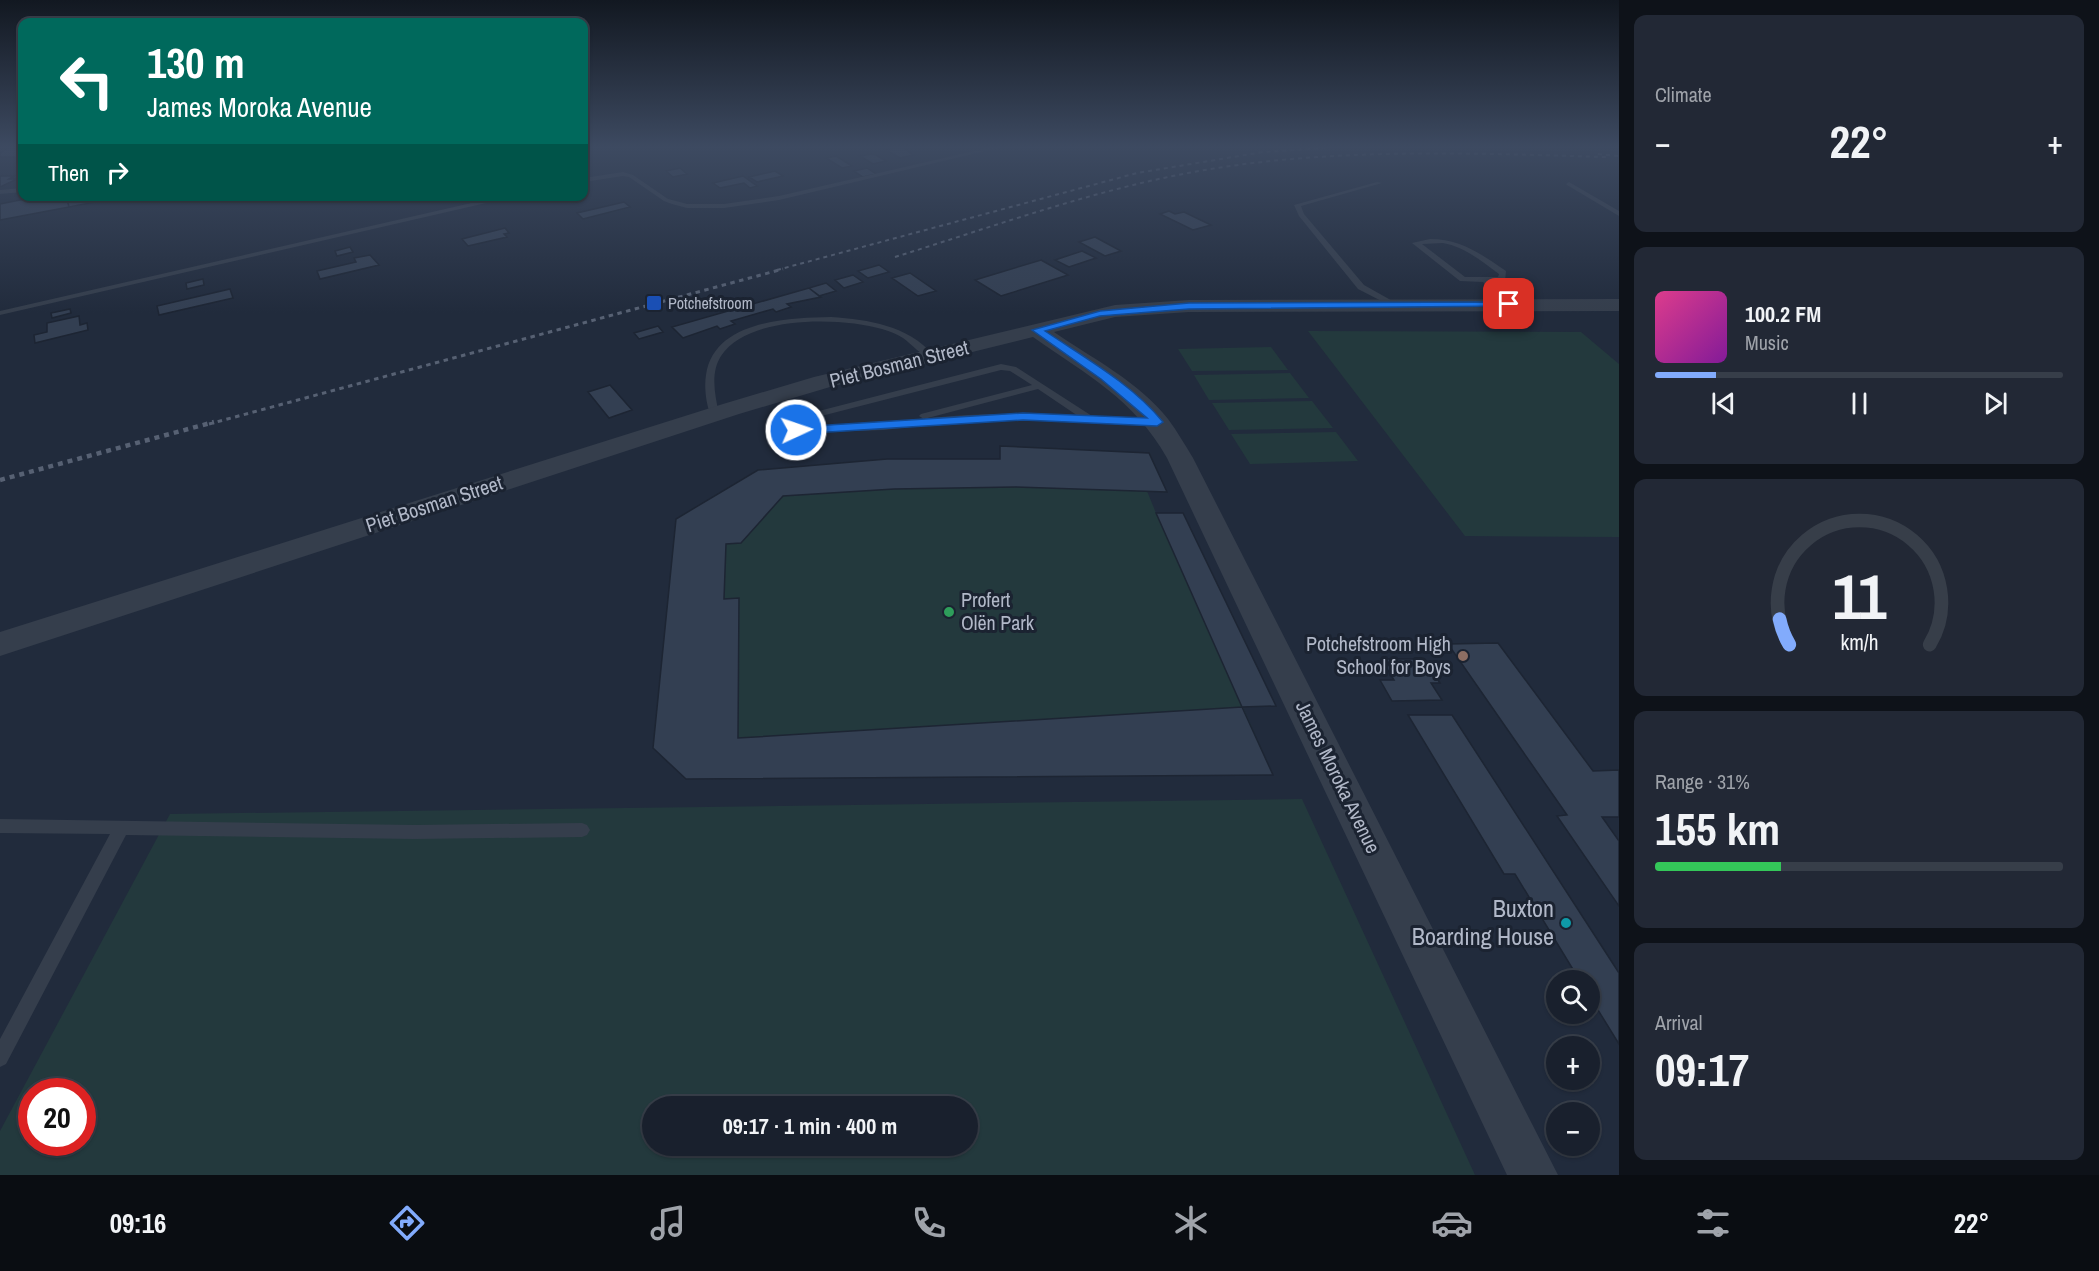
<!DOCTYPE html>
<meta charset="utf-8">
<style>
:root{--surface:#19202d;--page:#222835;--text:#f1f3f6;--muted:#9fa3aa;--line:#373e49;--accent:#82abfc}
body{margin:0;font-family:"Archivo Narrow",sans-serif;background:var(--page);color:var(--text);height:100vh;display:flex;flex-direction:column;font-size:22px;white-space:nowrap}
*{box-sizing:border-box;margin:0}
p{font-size:20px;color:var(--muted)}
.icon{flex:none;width:33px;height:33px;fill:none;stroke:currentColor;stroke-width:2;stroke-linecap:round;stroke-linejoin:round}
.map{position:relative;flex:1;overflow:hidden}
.details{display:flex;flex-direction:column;gap:15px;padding:15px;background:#0e1219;width:480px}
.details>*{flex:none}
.top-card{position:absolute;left:18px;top:18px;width:570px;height:183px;border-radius:12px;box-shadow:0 2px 4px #0004,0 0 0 2px var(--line);background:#00695c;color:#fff;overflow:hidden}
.controls{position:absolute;left:1546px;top:970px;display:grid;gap:12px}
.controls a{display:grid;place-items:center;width:54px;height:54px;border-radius:50%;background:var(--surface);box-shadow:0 2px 4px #0004,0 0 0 2px var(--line);font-size:30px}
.speed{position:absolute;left:18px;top:1078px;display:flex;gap:12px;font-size:30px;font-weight:700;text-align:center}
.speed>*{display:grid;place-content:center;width:78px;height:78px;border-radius:50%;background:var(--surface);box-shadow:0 2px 4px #0004,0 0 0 2px var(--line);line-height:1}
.speed .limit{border:9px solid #d22;background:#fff;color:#111}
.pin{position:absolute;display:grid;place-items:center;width:51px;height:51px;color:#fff;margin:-26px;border-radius:12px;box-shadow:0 3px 9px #0006}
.me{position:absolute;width:66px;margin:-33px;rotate:87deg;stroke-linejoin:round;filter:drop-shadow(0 0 4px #0008)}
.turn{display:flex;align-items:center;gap:21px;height:126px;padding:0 30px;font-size:27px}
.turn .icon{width:78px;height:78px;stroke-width:2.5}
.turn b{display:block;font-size:42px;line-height:51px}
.then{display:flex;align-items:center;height:57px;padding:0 30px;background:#0003;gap:12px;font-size:22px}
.big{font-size:45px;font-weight:700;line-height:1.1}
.details .card{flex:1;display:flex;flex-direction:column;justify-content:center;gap:9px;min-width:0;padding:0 21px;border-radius:12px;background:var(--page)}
.details .dial{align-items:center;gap:0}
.dial svg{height:156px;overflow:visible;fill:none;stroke:var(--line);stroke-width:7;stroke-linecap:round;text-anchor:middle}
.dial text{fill:var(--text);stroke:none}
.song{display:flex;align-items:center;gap:18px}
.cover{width:72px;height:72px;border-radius:9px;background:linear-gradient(135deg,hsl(330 70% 55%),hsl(290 70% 35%))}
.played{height:6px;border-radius:3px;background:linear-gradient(90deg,var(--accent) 15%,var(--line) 15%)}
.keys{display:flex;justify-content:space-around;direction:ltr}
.heat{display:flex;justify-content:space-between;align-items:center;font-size:33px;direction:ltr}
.charge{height:9px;border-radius:4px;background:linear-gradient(90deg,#34c759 31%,var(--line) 0)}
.trip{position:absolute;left:642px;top:1096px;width:336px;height:60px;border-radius:30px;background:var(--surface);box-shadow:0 2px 4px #0004,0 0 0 2px var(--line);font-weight:700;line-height:60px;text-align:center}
.tab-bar{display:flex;height:96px;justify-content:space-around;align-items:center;background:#0a0d12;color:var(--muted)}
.tab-bar .icon{width:42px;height:42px}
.tab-bar .on{color:var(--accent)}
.tab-bar b{font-size:27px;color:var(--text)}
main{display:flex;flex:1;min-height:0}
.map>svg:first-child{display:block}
</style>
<main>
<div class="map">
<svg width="1619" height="1175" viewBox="0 0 1619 1175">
<rect width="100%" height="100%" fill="#212b3c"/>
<path fill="#23393d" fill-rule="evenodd" d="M1308,331L1581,332L1619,364V537L1465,536Z
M1271,347L1288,370L1192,371L1178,349Z
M1290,373L1309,398L1209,400L1194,375Z
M1312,401L1333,428L1229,430L1212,403Z
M1336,432L1358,461L1250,464L1231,434Z
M1000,446L1149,453L1167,492L1147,491L1156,513H1183L1276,706L1243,707L1273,775L686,779L653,748L676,519L758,470L887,459H1000Z
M1302,799L1475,1175H0V1131L170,814ZM32,1092H82V1143H32ZM652,1107H968V1146H652Z"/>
<path fill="#333f52" stroke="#1d2533" stroke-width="1.5" d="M8,148H22V153L16,157H0V153Z
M894,148H903L913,155L900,158L886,150Z
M871,154L876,155L886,161L873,164L860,156Z
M836,156L852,166L842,168L826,158Z
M680,168L687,174L673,177L666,171Z
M867,168L876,174L863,177L854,171Z
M775,171L783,176L757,182L749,177Z
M0,176H14L9,179H17L0,187Z
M743,176L757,186L750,188L744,183L720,188L713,183Z
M40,196H66L69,207L0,220V204Z
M66,196H110L111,199L69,207Z
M624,202L630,207L583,219L577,213Z
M1169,211L1175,214L1184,212L1211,225L1193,230L1160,214Z
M505,228L509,233L504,234L507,237L468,246L462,239Z
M1095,237L1121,251L1105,256L1079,242Z
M350,247L353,252L337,256L335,251Z
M1082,251L1096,258L1069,267L1055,260Z
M370,255L379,265L320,279L317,271L356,262L354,258Z
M1041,260L1068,275L1001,296L975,280Z
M879,265L889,272L868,278L858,271Z
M910,273L936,291L918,296L892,278Z
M853,275L863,282L844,288L835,280Z
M203,279L204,285L187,289L186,283Z
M826,283L836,291L819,296L809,288Z
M809,288L821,297L787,304L791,307L776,312L773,309L731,321L735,324L720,329L717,326L683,338L672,327Z
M230,289L233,298L159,315L157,306Z
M70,309L71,313L52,318L51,313Z
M79,316L80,325L87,323L88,330L35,343L34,335L47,332V323Z
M658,326L663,332L639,339L634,333Z
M610,385L632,410L609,418L588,392Z
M1000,446L1149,453L1167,492L1015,487L894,489L783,496L741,543L726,544L724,599L739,598L738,738L1242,707L1273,775L686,779L653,748L676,519L758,470L887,459H1000Z
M1156,513H1183L1276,706L1242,707Z
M1498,643L1593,771L1619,770V817H1602L1619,841V906L1557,816L1567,815L1448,644Z
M1381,659H1424L1440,683H1431L1442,700L1392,701L1380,680H1394Z
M1408,715H1452L1619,973V1044L1590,997V981H1580L1515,874H1504Z"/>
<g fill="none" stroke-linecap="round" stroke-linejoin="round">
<path fill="#353e4c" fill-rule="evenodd" d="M987,148H998L779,200L724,208H687L672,204L664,201L629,177L623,176L584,182V178L623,172L633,175L668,199L676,201L687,204H724L779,196Z
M1377,182L1382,183L1301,206L1304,214L1364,285L1396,303L1397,305L1393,307L1358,289L1299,216L1294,205Z
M1569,182L1619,211V216L1567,185L1566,184Z
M22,188V192L0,194V190Z
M502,196H516L0,315V311Z
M1430,239C1461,239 1481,254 1506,271L1505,281L1491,282L1512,302V306H1506L1483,282L1460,281L1412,243ZM1443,243C1465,247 1481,261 1499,274L1498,277H1465L1422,244Z
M831,317C870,320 906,325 934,355L933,357C922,358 912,344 903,338C897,334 889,331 882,329C840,317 748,315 721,356C710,373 715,395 719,414L717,416H711C706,404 704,387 706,375C714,320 788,318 831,317Z
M1001,364L1016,367L1092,416L1156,419L1161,422L1156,425L1023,419L953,422L884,430L796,433L782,432L776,427L784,420ZM1001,370L1010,371L1032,385L921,414L919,416L924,419L1038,389L1078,416C1036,414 995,413 953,416C898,420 843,429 787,427L790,424Z
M0,819L415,825L582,823L587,825L590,830L587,835L582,837L415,839L126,835L6,1064L0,1067V1039L110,834L0,833Z"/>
<path fill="#353e4c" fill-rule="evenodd" d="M1619,299V311L1189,312L1115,317L1054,332C1093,359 1138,381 1168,419C1177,431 1185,445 1193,458L1558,1175H1507L1167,458C1134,399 1087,375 1033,337L830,387L739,414L0,656V632L723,404L814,377L1115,305L1189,300Z"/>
<path stroke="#576173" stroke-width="2" stroke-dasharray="4 4" stroke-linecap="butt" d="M1598,154L1619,156
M895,257C992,227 1088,192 1188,173C1326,147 1467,153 1606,157
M777,270L1137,173L1263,152L1325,148"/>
<path stroke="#576173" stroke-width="3" stroke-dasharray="4.5 4.5" stroke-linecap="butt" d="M209,424L783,269"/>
<path stroke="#576173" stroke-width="4.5" stroke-dasharray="5 5" stroke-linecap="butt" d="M0,480L214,422"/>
</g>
<linearGradient id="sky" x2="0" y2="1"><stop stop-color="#121821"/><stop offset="0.47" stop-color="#3d4a61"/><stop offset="1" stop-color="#3d4a61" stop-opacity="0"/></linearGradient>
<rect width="1619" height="313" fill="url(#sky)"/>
<path fill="#1a73e8" stroke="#114b97" stroke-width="1.5" d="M1509,302L1514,304L1512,306L1189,309L1100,316L1045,331C1085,358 1132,384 1163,422L1157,426L1023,420L796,434L790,430L796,427L1023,413L1147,418L1101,379L1032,330L1100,311L1189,303Z"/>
<rect fill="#1a4fb4" stroke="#1b2331" stroke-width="2" x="646" y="295" width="16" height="16" rx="3"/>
<circle fill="#2e9e5b" stroke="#1b2331" stroke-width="2" cx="949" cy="612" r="6"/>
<circle fill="#8d6e63" stroke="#1b2331" stroke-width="2" cx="1463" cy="656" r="6"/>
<circle fill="#0f9aa8" stroke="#1b2331" stroke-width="2" cx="1566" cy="923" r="6"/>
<g text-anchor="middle" stroke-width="6" stroke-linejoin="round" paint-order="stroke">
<g font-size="16" fill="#b1b8c8" stroke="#1b2331" text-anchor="start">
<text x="668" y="309">Potchefstroom</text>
</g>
<g font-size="20" fill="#b1b8c8" stroke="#1b2331">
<text transform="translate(899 364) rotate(-14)" y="7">Piet Bosman Street</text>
<text transform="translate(434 504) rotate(-18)" y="7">Piet Bosman Street</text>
<text transform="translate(1338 777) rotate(64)" y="7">James Moroka Avenue</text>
</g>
<g font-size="20" fill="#b1b8c8" stroke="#1b2331" text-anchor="start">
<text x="961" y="607">Profert<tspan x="961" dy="23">Olën Park</tspan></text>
<text x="1451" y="651" text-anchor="end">Potchefstroom High<tspan x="1451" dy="23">School for Boys</tspan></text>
</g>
<g font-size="24" fill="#b1b8c8" stroke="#1b2331" text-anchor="end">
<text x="1554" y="917">Buxton<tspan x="1554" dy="28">Boarding House</tspan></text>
</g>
</g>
</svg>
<div class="controls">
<a><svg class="icon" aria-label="search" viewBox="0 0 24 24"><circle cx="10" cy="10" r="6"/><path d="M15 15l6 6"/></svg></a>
<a>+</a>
<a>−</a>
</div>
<div class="speed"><div class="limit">20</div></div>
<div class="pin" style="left:1509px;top:304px;background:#d93025"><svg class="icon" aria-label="arrive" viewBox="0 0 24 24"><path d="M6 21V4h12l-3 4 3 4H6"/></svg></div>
<svg class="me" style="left:796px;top:430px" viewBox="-20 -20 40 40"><circle r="17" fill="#1a73e8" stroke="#fff" stroke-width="3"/><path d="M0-11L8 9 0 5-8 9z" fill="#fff"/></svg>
<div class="trip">09:17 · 1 min · 400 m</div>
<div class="top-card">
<div class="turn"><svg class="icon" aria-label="left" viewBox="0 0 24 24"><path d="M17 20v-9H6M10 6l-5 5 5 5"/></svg><div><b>130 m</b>James Moroka Avenue</div></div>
<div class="then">Then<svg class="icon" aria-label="right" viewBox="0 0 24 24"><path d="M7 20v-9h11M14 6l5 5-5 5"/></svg></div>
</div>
</div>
<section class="details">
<div class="card"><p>Climate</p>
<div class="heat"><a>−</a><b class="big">22°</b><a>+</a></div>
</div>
<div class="card">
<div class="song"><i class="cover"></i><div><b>100.2 FM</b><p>Music</p></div></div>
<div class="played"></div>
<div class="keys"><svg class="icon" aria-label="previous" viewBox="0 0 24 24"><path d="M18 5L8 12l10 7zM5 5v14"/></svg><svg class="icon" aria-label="pause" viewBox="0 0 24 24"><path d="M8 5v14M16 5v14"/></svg><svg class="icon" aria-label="next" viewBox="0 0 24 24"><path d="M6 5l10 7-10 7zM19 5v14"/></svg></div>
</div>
<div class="card dial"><svg viewBox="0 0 100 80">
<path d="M14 69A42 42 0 1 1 86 69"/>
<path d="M14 69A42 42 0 0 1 9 56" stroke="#82abfc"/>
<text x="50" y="56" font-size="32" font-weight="700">11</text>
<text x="50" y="72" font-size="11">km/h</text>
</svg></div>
<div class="card"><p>Range · 31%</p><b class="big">155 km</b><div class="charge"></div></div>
<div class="card"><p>Arrival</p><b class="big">09:17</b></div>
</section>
</main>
<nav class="tab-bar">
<b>09:16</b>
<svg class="icon on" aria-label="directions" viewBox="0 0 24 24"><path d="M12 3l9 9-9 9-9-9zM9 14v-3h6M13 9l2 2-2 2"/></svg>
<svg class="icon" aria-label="music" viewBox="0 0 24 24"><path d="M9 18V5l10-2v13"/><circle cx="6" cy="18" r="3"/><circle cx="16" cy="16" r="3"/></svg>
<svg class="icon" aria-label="phone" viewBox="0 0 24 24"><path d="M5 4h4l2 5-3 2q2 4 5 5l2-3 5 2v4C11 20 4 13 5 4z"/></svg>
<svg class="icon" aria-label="climate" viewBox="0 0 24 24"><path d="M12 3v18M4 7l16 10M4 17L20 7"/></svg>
<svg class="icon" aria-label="car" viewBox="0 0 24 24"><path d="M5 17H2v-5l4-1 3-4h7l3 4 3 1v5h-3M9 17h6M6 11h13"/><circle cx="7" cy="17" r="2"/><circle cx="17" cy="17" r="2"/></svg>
<svg class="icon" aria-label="filters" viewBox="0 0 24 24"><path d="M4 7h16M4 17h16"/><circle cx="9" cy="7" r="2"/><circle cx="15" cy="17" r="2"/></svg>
<b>22°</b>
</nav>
